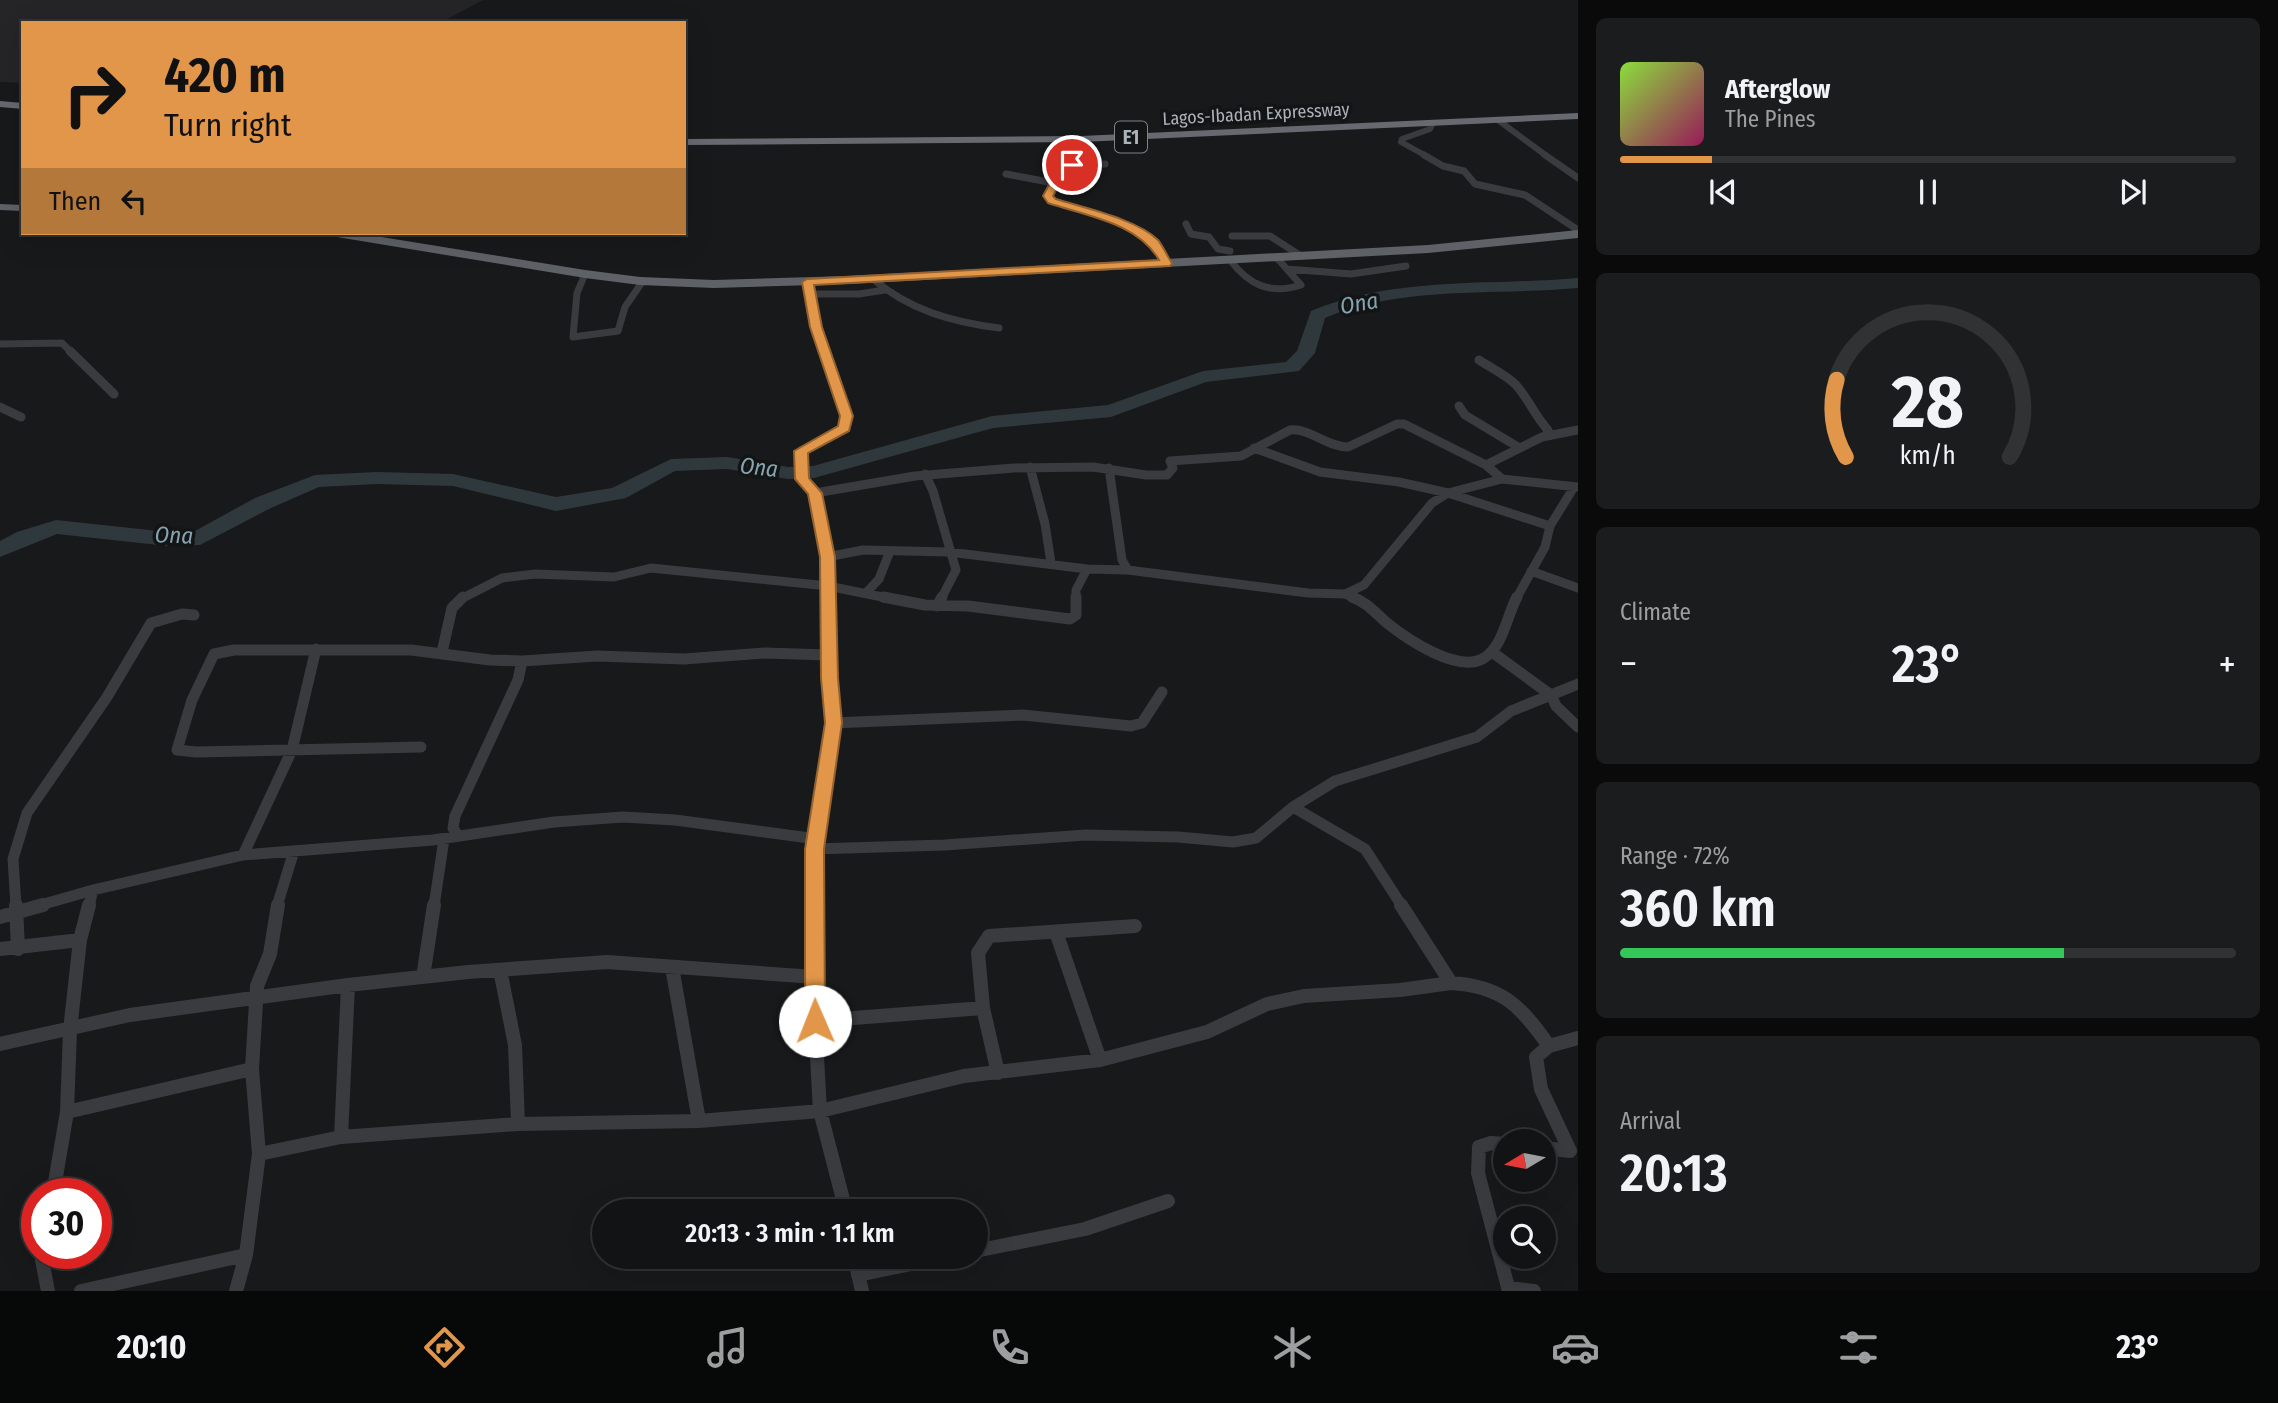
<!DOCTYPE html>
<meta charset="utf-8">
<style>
:root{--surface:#121314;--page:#1b1c1d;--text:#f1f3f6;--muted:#9c9ea0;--line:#313234;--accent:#e29649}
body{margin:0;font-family:"Fira Sans Condensed",sans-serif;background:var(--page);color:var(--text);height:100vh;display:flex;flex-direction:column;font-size:26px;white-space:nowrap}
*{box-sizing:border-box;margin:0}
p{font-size:23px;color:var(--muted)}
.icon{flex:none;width:38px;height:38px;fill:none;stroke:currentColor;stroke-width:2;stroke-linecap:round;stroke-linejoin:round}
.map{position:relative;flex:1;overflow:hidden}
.panel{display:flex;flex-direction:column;gap:18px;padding:18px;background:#0a0a0b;width:700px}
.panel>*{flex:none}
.hud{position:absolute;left:21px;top:21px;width:665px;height:214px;border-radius:0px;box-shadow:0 7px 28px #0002,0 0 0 2px var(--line);background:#e29649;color:#111;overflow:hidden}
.needle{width:46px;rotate:260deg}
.buttons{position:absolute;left:1493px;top:1129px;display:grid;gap:14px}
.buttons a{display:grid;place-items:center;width:63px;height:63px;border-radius:50%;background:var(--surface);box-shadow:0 7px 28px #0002,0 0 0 2px var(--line);font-size:35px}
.speed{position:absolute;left:21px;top:1178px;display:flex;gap:14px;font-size:35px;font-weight:700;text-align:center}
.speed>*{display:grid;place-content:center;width:91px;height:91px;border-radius:50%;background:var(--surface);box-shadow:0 7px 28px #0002,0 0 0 2px var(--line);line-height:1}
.speed .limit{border:10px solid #d22;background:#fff;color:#111}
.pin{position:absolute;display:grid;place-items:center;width:60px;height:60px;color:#fff;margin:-30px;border:4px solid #fff;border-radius:50%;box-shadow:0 2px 7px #0007}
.me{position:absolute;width:77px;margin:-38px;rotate:359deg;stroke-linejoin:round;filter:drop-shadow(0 0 5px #0008)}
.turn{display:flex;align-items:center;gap:24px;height:147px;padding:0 28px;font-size:32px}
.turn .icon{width:91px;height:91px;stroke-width:2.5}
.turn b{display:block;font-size:49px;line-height:60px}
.then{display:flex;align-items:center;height:66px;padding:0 28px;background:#0003;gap:14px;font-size:26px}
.big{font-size:52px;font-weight:600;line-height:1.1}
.panel .card{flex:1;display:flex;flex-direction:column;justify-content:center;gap:10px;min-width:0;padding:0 24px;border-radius:10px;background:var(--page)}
.panel .dial{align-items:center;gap:0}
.dial svg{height:182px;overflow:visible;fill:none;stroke:var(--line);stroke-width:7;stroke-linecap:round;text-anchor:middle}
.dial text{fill:var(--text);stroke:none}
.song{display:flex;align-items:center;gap:21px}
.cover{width:84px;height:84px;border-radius:10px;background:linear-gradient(135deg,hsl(90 70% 55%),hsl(330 70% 35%))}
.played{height:7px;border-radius:4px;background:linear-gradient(90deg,var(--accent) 15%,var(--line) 15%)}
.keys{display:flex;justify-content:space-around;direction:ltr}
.heat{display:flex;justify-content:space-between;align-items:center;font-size:38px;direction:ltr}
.charge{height:10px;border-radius:5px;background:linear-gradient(90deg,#34c759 72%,var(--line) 0)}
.trip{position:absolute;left:592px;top:1199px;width:396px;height:70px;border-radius:35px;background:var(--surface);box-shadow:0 7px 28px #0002,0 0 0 2px var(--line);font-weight:600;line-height:70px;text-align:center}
.dock{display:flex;height:112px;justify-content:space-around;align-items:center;background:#070808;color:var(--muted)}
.dock .icon{width:49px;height:49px}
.dock .active{color:var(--accent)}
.dock b{font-size:32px;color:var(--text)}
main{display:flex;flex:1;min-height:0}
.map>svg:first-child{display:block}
</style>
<main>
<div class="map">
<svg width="1578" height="1291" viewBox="0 0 1578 1291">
<rect width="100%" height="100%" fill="#18191a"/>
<path fill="#252527" d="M0,0H483L440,23H23V83L0,82Z"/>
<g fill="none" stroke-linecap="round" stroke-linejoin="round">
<path fill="#2f393d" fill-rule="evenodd" d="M1578,278V288C1494,296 1404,285 1325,318L1315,353L1299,371L1206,382L1111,417L993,428L814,478L788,479L727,469L675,471L626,498L556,511L453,486L377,484L319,487L271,508L200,545L168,546L57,534L0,557V541L17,532L56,520L168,532L195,531L255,498L315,475L377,472L453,474L556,497L612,488L671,459L727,457L788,467L813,466L992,416L1108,405L1203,371L1286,362L1297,351L1311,311C1395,276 1488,286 1578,278Z"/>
<path stroke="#3a3b3f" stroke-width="6" d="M1498,120L1548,157
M1428,157L1401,142L1402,139L1430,129L1433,123"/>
<path stroke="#3a3b3f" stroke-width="7" d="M1424,155L1443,166L1464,171L1475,184L1525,195L1578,230
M1545,155L1578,178
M1105,164L1058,168L1057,179L1048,196C1058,206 1071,207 1084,210C1117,219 1148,232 1166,263
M1006,174L1054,183
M1186,224L1191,234L1209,237L1218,249L1230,251
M1232,236H1270L1301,256
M1230,260C1249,285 1270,295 1301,285L1276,257
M1287,269L1351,274L1406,266
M585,274L577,293L573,337L618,331L625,307L643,281
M873,279C909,310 952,322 999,328
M807,282L816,327L825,353
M810,294H859L885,290
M0,344L62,343L72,353"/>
<path stroke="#3a3b3f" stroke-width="9" d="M70,351L114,394
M824,351L847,416L844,428L801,451L802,479L815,493L915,476L1014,468L1093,467L1146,475H1167L1173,468L1170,461L1241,456L1290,430C1310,428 1327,447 1348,447L1397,424H1404L1486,465L1502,479
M1479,360C1491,368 1506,375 1516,385C1528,398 1535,416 1548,430L1546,436
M1459,406L1465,415L1518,447
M0,407L21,417
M1254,448L1320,472L1399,482L1448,493L1550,526
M1486,465L1542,437L1578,430
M1030,467L1045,524L1051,563
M1109,468L1122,560L1128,570
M925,474L933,491L956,570L941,599
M815,493L827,557
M1531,571L1578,588
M866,593L879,579L890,551
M1345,594L1357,599
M461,599L502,578L535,574L614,577L651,568L828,586L892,599
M828,599L827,557L863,550L949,552L1087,569L1128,570L1308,593L1345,594L1364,585L1432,503L1448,493L1502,479L1578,487
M1076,599V590L1087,569
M1516,599L1545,547L1550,526L1574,487"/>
<path stroke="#3a3b3f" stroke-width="11" d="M883,597L925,605L968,606L1070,619L1076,615V597
M1352,597C1368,603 1374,612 1387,623C1407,639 1458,674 1484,658C1503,647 1507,615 1517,597
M937,606L942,597
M442,652L452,608L463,597
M1492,652L1551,695L1556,706L1578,727
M833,723L1023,715L1131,726L1142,723L1162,692
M421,747L196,752L177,750L192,700L214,654L234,650H411L490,660L522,661L597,656L684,659L765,653L829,655
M1293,807L1365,849L1402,906
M458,836L453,828L455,816L518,680L522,661
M814,849L945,845L1086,835L1178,837L1233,842L1256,838L1293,807L1335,781L1477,737L1511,711L1578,684
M243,855L292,750L316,649
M16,906L13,859L27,813L107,697L151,623L182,614L194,615
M37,906L93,890L243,855L433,840L554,822L623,817L675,820L817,839
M89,906L93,890
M277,906L294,851
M434,906L444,839
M814,906V849L833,723L828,597"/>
<path stroke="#3a3b3f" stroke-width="14" d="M16,905L18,949
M814,905L815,1021L820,1111L846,1211
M1401,905L1451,983C1502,986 1521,1006 1549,1046
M0,917L43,905
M1056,932L1100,1060
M0,949L80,940
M672,967L699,1121
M500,970L515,1045L518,1124
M423,977L434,905
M815,1021L983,1008
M0,1044L130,1015L348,985L468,972L607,962L815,977
M252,1069L257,986L270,954L278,905
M998,1073L983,1008L978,953L989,936L1135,926
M67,1112L252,1069L259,1154
M341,1137L518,1124L699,1121L820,1111L964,1076L1100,1060L1207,1032L1267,1004L1304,996L1400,990L1451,983
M1505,1144L1491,1143L1479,1147L1478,1173L1509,1291
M1544,1148L1570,1151L1541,1089L1536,1057L1549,1046L1578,1038
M53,1194L67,1112L70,1030L80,940L89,905
M975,1251L1085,1229L1168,1201
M44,1253L42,1260L48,1291
M854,1256L862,1291
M858,1275L949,1256
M1508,1288L1534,1291
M81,1291L246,1255
M236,1291L246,1255L259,1154L341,1137L348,985"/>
<path fill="#5e6267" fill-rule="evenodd" d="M0,204L23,205V211L0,210Z
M1578,230V238L1428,253L848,284L714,288L640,285L585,278L337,237L331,233H357L585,270L640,277L714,280L848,276L1428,245Z"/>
<path fill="#666a70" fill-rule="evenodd" d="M0,101L23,103V109L0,107Z
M1578,113V119L1081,142L684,145V139L1081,136Z"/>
</g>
<path fill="#e29649" stroke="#93622f" stroke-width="2" d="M1072,162L1077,165L1063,170L1062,179L1053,196L1056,199C1084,208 1137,219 1158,240C1163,246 1167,256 1172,263L1170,266L814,285L822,327L853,416L849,431L808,453L809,478L822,493L835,557L838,678L842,723L824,849L825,1021L822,1027L815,1029L808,1027L805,1021V849L825,723L821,678L820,557L808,494L795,479L794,451L838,426L840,416L810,327L802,282L807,279L1159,260C1138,223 1087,216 1048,203L1043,196L1052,179L1053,168Z"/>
<g text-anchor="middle" stroke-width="7" stroke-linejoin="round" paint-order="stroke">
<g font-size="18" fill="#acb2b9" stroke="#131415">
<text transform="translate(1256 114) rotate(-3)" y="6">Lagos-Ibadan Expressway</text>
</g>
<rect fill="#131415" stroke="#7e8388" stroke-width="2" x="1115" y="121.5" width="32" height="31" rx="5"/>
<g font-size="19" font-weight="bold" fill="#acb2b9">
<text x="1131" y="144">E1</text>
</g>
<g font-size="23" font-style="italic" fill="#86a3b0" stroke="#131415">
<text transform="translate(1359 303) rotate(-10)" y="8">Ona</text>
<text transform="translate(759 467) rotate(6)" y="8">Ona</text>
<text transform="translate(174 535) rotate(2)" y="8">Ona</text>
</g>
</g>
</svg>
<div class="buttons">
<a><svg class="needle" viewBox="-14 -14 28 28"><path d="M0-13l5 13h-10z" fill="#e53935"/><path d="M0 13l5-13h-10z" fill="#9c9ea0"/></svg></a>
<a><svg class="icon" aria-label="search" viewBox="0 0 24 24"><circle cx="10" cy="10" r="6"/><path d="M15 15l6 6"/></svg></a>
</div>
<div class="speed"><div class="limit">30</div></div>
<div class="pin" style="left:1072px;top:165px;background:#d93025"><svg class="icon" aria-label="arrive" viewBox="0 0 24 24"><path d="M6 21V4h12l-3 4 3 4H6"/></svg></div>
<svg class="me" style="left:815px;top:1021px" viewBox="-20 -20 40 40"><circle r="19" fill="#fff"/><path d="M0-13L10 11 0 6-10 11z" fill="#e29649"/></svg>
<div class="trip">20:13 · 3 min · 1.1 km</div>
<div class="hud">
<div class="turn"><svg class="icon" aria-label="right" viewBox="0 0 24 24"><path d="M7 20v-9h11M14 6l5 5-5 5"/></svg><div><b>420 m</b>Turn right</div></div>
<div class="then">Then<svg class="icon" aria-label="left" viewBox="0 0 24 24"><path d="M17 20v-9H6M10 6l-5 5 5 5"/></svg></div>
</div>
</div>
<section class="panel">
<div class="card">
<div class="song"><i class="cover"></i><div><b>Afterglow</b><p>The Pines</p></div></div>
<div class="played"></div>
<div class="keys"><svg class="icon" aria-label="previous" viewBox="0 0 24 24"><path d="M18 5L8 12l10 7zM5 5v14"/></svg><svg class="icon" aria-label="pause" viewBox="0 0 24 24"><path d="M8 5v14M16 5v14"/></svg><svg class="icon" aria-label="next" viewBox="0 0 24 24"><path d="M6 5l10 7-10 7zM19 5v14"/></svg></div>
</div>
<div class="card dial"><svg viewBox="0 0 100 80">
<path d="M14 69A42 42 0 1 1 86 69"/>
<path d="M14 69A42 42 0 0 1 10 35" stroke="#e29649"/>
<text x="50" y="56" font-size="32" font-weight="700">28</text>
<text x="50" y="72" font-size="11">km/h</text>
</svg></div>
<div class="card"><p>Climate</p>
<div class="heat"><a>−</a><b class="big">23°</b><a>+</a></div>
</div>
<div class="card"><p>Range · 72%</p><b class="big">360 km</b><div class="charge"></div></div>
<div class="card"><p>Arrival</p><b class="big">20:13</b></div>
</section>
</main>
<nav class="dock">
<b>20:10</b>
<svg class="icon active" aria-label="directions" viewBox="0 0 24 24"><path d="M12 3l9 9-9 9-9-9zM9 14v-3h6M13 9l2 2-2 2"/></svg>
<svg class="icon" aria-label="music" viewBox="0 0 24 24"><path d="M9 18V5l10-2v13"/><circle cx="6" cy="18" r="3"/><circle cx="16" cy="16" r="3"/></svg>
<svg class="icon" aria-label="phone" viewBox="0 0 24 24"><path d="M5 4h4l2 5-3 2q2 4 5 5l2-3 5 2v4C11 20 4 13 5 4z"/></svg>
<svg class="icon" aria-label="climate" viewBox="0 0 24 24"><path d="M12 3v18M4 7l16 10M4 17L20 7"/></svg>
<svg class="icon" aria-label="car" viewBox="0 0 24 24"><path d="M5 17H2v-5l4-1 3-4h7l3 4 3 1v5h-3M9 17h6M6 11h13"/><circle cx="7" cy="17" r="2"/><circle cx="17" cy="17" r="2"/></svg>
<svg class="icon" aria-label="filters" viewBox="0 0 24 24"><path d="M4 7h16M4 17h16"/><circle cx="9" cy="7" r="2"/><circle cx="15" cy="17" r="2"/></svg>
<b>23°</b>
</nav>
